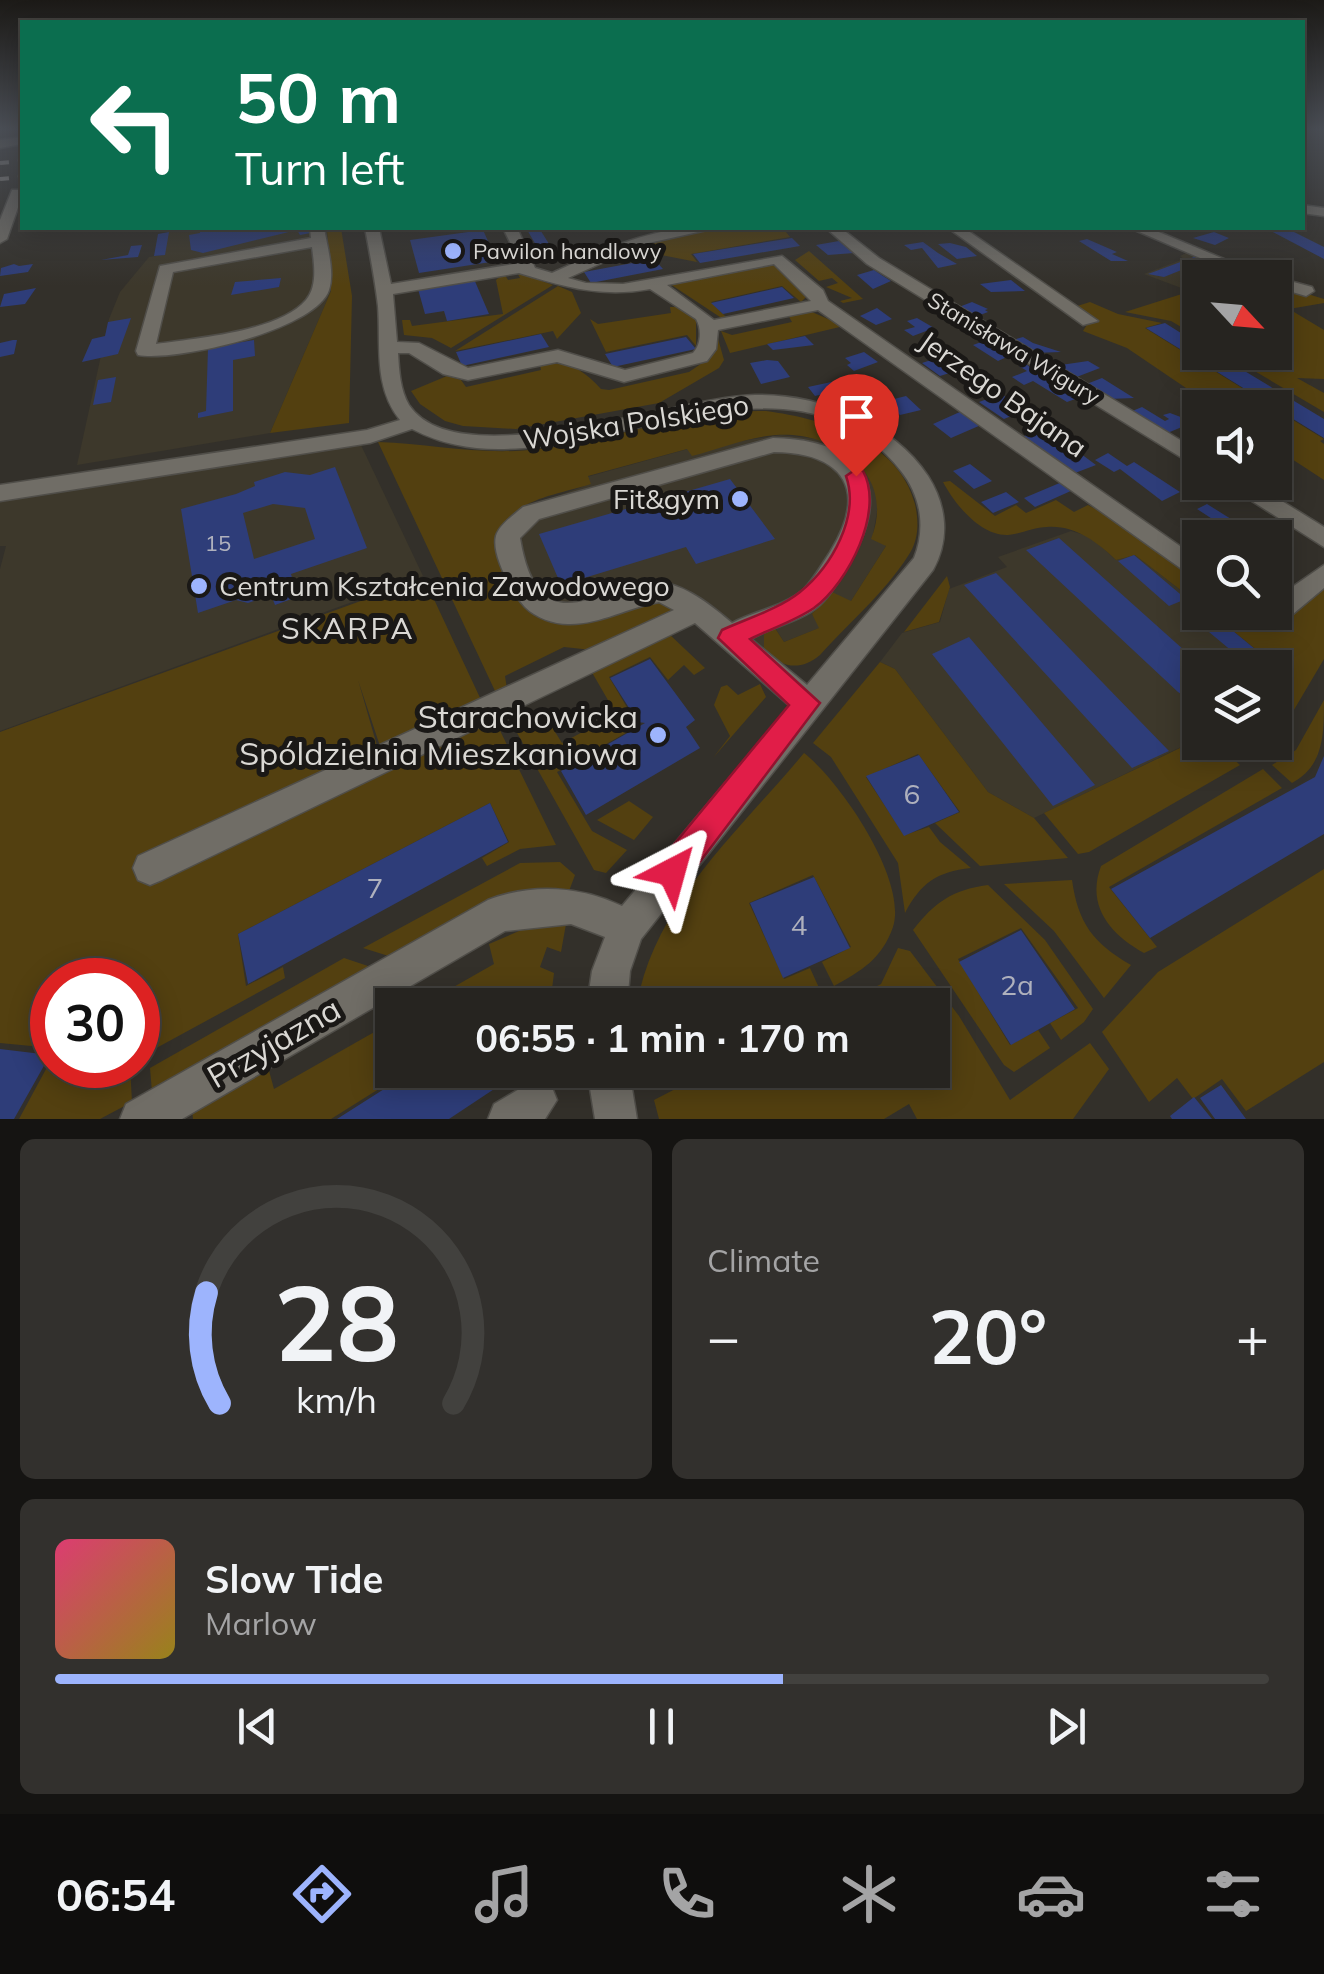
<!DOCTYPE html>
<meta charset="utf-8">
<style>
:root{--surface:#262420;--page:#32302d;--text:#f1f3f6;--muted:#a4a4a5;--line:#42413e;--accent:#9db4fd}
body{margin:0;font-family:Mulish,sans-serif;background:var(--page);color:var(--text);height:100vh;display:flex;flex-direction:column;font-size:38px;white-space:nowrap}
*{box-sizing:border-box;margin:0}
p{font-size:32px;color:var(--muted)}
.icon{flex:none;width:55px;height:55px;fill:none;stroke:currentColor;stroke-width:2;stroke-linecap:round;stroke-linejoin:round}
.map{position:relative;height:1119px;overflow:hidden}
.side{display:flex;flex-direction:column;gap:20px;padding:20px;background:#151412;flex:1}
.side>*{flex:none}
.banner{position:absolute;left:20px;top:20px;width:1285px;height:210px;border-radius:0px;box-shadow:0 5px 25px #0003,0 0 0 2px var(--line);background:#0b6e4f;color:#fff;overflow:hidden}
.needle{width:65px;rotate:116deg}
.controls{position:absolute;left:1182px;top:260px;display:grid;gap:20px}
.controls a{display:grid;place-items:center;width:110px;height:110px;border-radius:0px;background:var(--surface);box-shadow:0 5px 25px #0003,0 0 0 2px var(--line);font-size:50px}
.speed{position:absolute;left:30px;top:958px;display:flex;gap:20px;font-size:50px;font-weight:700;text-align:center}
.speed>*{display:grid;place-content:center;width:130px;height:130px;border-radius:50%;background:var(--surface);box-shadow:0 5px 25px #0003,0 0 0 2px var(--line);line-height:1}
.speed .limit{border:15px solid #d22;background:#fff;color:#111}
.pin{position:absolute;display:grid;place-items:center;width:85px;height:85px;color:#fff;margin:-102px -42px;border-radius:50% 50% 50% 0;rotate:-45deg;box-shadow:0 0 10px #0007}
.pin .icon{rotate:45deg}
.me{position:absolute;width:110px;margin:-55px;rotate:39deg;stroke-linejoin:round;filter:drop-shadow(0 0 8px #0008)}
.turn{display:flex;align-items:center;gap:35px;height:210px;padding:0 50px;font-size:45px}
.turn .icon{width:130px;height:130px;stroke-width:2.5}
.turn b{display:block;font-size:70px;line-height:85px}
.big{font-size:75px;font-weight:700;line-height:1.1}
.side .widget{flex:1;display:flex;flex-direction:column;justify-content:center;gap:15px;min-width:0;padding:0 35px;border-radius:15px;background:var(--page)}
.side .dial{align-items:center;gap:0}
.dial svg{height:260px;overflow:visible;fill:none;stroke:var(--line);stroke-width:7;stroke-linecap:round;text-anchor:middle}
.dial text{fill:var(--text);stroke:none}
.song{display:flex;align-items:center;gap:30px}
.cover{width:120px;height:120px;border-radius:15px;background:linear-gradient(135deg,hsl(340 70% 55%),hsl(50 70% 35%))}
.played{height:10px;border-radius:5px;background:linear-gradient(90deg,var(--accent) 60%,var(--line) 60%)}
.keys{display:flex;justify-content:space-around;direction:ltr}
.heat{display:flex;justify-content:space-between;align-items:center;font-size:55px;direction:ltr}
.side .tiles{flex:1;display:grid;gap:20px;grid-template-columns:1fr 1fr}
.widget:last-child{grid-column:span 2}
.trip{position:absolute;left:375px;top:988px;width:575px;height:100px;border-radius:0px;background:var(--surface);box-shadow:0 5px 25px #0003,0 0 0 2px var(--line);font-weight:700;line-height:100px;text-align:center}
.dock{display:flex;height:160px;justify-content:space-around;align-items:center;background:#0f0e0d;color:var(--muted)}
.dock .icon{width:70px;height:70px}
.dock .current{color:var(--accent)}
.dock b{font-size:45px;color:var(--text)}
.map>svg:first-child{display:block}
</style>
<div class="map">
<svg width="1324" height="1119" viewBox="0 0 1324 1119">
<rect width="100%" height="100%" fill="#33302a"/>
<path fill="#3d382b" d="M168,228H327L331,291L270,433L77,465L109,319L120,292L149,257L163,255Z
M1186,253L1213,264L1208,267L1247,277L1200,278V295L1144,274L1184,259L1180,256Z
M781,435L818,439L856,460L875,484L878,506L873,534L886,546L851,601L819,609L812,614L820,628L784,642L774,626L764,652L698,610L556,621L496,545L498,531L513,512L590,484L587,477L688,449Z
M360,443L423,576L0,731V569L6,546H0V499Z
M1071,531L1091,537L1116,560L1135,555L1200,605V612L1211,613L1270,660L1257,667L1200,668V698L1181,709V747L1034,818L988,792L895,669L880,662L902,633L940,622L949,589L1007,567L998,557Z"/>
<path fill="#534010" d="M327,228H341L352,296L349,423L270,433L331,291Z
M722,228H792L786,232L790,237L691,254L697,262L656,254L645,242Z
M809,251L863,299L843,303L840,301L852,298L826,287L838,283L832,278L819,281L795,260Z
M767,264L778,267L808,295L801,302L782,286L711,302L727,318L723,319L670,284Z
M517,272L553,285L451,348L432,338L404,335L402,320H410L412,326L503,314L496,280L504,273L508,280L520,278Z
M1275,284L1324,299V303L1289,309L1324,330V379L1297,378L1324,393V412L1224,353L1275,352Z
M558,286L572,292L581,313L557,339L553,331L455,351Z
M1185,293L1200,295V338L1171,321L1125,312Z
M1090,302L1118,314L1162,323L1145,328L1273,407H1214L1127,348L1083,331L1088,323L1074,307Z
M670,307H679L696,320V346L687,335L606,352L590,319L598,324L671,313Z
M812,312L844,326L730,353L721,331L732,335L792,322L788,315Z
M717,335L724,360L719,368L659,403L516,429L463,426L445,421L420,404L411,391L447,376L461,380L466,387L541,370L540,365C568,360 583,369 601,389L609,390L689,372L711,357Z
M1275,409L1324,439L1320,441L1324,444V480L1275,448Z
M766,411C824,419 898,440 915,504C919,522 919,540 908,556C885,592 849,623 820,655C801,671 783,668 764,652V634L773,625L784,642L819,628L812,614L832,592L851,601L886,546L871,539C897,474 835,431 776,435C748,437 719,449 692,456L687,449L588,476L591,484C554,496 502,500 496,545L525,606L662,600L679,610L592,650L564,647L505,676L507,689L496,693L378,442C433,444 483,456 539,449C614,440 689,409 766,411Z
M950,481L995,516L1016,505L1026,513L1056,500L1074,512L1088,505L1123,524L1200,580V605L1135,555L1116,560C1097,542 1075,525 1047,527C1034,527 1021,534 1008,535C980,536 954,503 943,482Z
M947,576L950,587L939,622L904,632Z
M424,578L482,702L382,752L358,680L380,756L490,710L556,845L520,849L487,866L482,858L509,842L490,803L238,934L246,986L283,967L285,978L138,1058V980H52V1048L0,1043V732Z
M1324,584V659L1275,742V668L1257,667L1269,660L1211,613H1245L1270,630Z
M668,633L705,668L694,675L684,665L668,680L650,657L609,677L638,726L557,772L592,831L627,850L606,873L594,870L502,706L509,702L521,720L542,711L562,743L616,714L590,669Z
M880,662L895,669L988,792L1034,818L1068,858L980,866L935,823L960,812L918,754L866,777L904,835L929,827L940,842L971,868C936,872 921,883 905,913L898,863L831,757L813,743Z
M760,684L766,697L713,758L730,736L714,705L721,687L727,685L738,695Z
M1324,700C1324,734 1324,766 1292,783L1272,765L1296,750Z
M1181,722L1200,728V742L1216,743L1240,765L1089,852L1078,854L1044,813L1180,748Z
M804,753C840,781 908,880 893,927C882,959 861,971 834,986L822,962L851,947L813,875L749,903L784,979L810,968L820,990L789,1005H637C653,905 742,828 804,753Z
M1263,769L1282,788L1109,887L1157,947L1144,953C1110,934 1086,906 1101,866Z
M629,801L653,817L634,840L597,820Z
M560,862L575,875L569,891L496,899L401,949L395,958L363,948L520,863Z
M1324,869V1062L1246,1111L1222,1079L1193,1099L1177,1078L1149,1102L1102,1032L1158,972Z
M1072,880C1078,923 1093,943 1131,965L1104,998L1054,931L1004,884Z
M988,885L1045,940L1093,1009L1084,1022L1061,1040L1050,1023L1078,1008L1021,928L958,959L1010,1045L1038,1030L1050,1048L1014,1072L1004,1065L913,930C935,902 952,890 988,885Z
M540,922L566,924L561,952L547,947L540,967L554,973L550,1005H422L494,964L489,944Z
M898,948L910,951L959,1016L1010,1100L1090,1043L1109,1069L1073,1119H917L909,1104L884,1119H659L654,1100L712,1070H932V1005H840L881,984Z
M344,958L377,969L152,1092L150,1068Z
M392,1022V1070H409L331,1119H193L192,1109L268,1067L274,1089Z
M52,1058V1065H130L132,1102L100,1119H19Z"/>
<path fill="#2e3d79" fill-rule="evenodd" d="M200,228H313L316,232L300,235L297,230L203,253L191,250L189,235L200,233Z
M526,228H539L556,255L543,257Z
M1288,229L1324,247V259L1271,231Z
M483,230L497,261L419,273L410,240Z
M169,232L165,255L154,256L158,234Z
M1214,232L1229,238L1215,245L1193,238Z
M792,238L800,246L700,263L693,254Z
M1087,239L1117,252L1112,254L1128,261H1111L1079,241Z
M839,241L854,253L828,255L816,245Z
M923,242L938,253L957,264L938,268L922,248L911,250L904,245Z
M950,243L966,247L977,256L957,259L938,244Z
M142,245L138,257L101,260L128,255L131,246Z
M1194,257L1204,261L1164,277L1148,274Z
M654,259L663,269L591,283L584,272Z
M14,264L19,266L33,264L28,272L0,276L1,268Z
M1209,268L1220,271L1214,278H1200V293L1190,290L1201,273Z
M874,270L883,276L891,281L873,289L857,275Z
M281,278L279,287L231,295L235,282Z
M474,279L489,314L447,321L444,311L425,314L418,289Z
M1011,280L1025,291L991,292L980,284Z
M782,287L794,298L723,314L711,303Z
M36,288L25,304L0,307L4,294Z
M972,302L988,309L985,310L988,312L975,317L959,307Z
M877,308L892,319L876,325L860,316Z
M131,318L118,354L82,362L92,339L105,336L108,322Z
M917,318L929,325L934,328L913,336L904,330L915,327L907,321Z
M1165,323L1200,345V352H1213L1324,419V438L1146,328Z
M541,334L549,347L462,366L456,352Z
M805,336L814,345L773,350L767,344Z
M686,337L696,349L613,367L605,354Z
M1023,337L1033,343L1061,352L1033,353L1013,340Z
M13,340H17L14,354L0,357V343Z
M254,340L255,356L233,360V411L198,418V413L206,411L208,348Z
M984,341L1009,356L998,361L973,345Z
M864,352L878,362L854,371L847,365L851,363L845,358Z
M940,357L959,370L940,376L922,363Z
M767,360L778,361L790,377L761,384L750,363Z
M1088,361L1100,368L1074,378L1054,366Z
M1026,364L1043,377L1078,398L1067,402L1033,381L1024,385L1012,377L1027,371L1019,366Z
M116,377L111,402L93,405L98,380Z
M850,378L858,386L815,396L808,387Z
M1102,378L1134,398L1108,399L1084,385Z
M1001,394L1026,410L1004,419L979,402Z
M906,396L921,410L900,415L886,401Z
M1142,407L1165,421L1169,419L1163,415L1170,413L1194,422L1165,434L1130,412Z
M962,411L981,425L951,438L933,424Z
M1041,428L1069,445L1096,465L1075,473L1022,437Z
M1108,453L1127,466L1134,462L1180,492L1162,501L1120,469L1114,472L1095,460Z
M970,464L992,481L974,489L953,471Z
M335,467L367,548L291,574L297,597L275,605L271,595L248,603L236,600L198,613L181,509L236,494L255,486L254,482L285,472L310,475ZM273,504L305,508L315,539L254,559L243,513Z
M730,479L775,539L696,564L686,547L561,585L539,534Z
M1062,482L1073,490L1035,507L1024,498Z
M1006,492L1019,502L993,513L981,502Z
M1207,504L1231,519L1259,538H1220L1209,530L1220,524L1197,509Z
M1059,538L1204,668H1200V697L1192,701L1178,692L1026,550Z
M1134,555L1186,599L1169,606L1118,561Z
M996,573L1010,587L1169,751L1132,768L964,585Z
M1202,612H1210L1267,659L1251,667L1191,617Z
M969,637L1095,785L1053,806L932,654Z
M650,659L695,720L686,727L700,748L586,815L561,771L645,723L638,722L610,678Z
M919,755L959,812L904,836L866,776Z
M1324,756V834L1150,938L1111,889L1315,777Z
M490,803L508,842L248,984L238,934Z
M814,877L850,948L783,978L750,903Z
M1021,930L1075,1009L1011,1045L959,962Z
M0,1049L50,1055L14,1119H0Z
M414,1070H523L449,1119H337Z
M1221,1085L1246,1119H1215L1200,1098Z
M1194,1097L1212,1119H1172L1170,1116Z"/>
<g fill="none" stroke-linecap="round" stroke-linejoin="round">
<g stroke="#504e49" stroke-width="3">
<path id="minor" d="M22,137V144L0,148V140Z
M12,190H22V196L7,239L0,243V220Z
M1302,205L1324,208V216L1302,213Z
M310,228H324C327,246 335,272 329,290C316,330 176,362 138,355L136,351L160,266L311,238ZM312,247C314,263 318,286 306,300C279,332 195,338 156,344L173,272Z
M365,228H379L391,284L520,263L505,232L512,228L519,232L535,268L552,273C606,249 657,224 716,228L644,244L568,278L586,283L623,284L782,256L823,290L828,301L1200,560V582L818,310L718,330L716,349L707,361L624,382L557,362L468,380L443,374L409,353H398C399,370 400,390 409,405C458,479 679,396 755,395C819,394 892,422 928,476C947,506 950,539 933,570L641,939L630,971L627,1005H587L592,971L605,937L571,924L505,931L182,1119H120L126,1104L488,900C531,883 581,886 622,906L790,706L695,623L162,880L150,885L138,880L133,868L138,856L674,610L659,602C629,607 599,625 568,624C554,624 536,618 525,607C513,594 491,555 496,536C499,525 515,514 523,507L773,438C857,440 896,480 851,560C842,575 833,593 820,605C801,622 773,626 751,639L807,685L914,558C926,528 921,496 901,471C806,350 645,440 524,448C483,451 449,448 412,429L370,443L0,501V485L367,430L400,420C373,387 381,345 378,306C375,280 370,254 365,228ZM774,264L811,301L714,320L667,285ZM519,273C565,287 602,298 650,289L696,319C702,329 701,345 693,353L625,370L558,350L468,368L419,343L397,342L393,294ZM774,452C843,453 869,489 830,552C822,564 814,579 803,590C783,607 754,611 732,623C713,607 690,588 665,583C611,572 540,659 520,538L539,519Z
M826,228H841L879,258L1200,452V469L867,264Z
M948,228H964L1098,321L1083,325Z
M1130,228H1149L1270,278H1247Z
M1275,277L1312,287L1314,291L1306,296L1275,287Z
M1222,482H1251L1324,527V547Z
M1324,565V588L1287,619H1252L1248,612H1275V599Z
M587,1070H629L637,1119H595Z
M536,1079L551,1085L557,1100L545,1119H488L494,1104Z"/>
</g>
<use href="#minor" fill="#706d66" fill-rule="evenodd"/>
<path stroke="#908d88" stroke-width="4" stroke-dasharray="9 9" stroke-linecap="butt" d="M0,163L22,161
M0,179L22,177"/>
</g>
<linearGradient id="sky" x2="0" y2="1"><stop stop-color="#1c1a17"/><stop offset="0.45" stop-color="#4a4e55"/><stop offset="1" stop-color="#4a4e55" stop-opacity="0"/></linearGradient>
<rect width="1324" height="286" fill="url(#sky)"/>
<path fill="#e11d48" stroke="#92132f" stroke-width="2.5" d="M856,469L863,471C885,511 848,583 814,608C795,621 770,629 750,639L820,703L684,883L672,887L661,883L657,872L661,860L789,705L718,638L722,630C746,619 779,609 800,592C832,566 860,516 846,476Z"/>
<g fill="#9db4fd" stroke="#1a1816" stroke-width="4">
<circle cx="453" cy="251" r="10"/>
<circle cx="740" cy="499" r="10"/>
<circle cx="199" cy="586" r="10"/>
<circle cx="658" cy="735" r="10"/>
</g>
<g text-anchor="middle" stroke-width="10" stroke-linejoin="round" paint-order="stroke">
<g font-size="22" fill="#dad8d4" stroke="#1a1816" text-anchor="start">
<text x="473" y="259">Pawilon handlowy</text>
</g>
<g font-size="22" fill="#dad8d4" stroke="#1a1816">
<text transform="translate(1014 348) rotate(31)" y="8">Stanisława Wigury</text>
</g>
<g font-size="22" fill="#afb1bd">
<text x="218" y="551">15</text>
</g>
<g font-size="28" fill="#dad8d4" stroke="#1a1816">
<text transform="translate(1003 394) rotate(35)" y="10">Jerzego Bajana</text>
<text transform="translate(636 422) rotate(-9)" y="10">Wojska Polskiego</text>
</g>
<g font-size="28" fill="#dad8d4" stroke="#1a1816" text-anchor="end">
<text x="720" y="509">Fit&amp;gym</text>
<text x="219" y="596" text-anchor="start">Centrum Kształcenia Zawodowego</text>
</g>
<g font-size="28" fill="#afb1bd">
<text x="912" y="804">6</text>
<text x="375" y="898">7</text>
<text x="799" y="935">4</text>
<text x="1017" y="995">2a</text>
</g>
<g font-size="30" letter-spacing="2.5" fill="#dad8d4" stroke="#1a1816">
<text x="348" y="639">SKARPA</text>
</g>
<g font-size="32" fill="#dad8d4" stroke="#1a1816" text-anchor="end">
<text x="638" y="728">Starachowicka<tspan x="638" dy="37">Spóldzielnia Mieszkaniowa</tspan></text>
</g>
<g font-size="32" fill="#dad8d4" stroke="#1a1816">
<text transform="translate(274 1043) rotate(-30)" y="11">Przyjazna</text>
</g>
</g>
</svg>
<div class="controls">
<a><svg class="needle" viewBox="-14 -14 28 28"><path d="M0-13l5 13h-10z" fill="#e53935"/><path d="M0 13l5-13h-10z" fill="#a4a4a5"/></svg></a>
<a><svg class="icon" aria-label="sound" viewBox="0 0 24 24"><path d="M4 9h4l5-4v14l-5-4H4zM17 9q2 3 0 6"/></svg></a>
<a><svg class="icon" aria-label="search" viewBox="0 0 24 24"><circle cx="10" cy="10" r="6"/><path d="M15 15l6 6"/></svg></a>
<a><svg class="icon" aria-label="layers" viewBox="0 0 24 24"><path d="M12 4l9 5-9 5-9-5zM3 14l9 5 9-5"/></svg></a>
</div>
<div class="speed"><div class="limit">30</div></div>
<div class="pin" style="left:856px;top:476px;background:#d93025"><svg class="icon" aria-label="arrive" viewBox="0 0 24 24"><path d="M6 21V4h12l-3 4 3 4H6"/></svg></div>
<svg class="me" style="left:672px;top:872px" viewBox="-20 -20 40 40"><path d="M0-17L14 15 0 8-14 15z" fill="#e11d48" stroke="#fff" stroke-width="4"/></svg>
<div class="trip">06:55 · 1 min · 170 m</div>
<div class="banner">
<div class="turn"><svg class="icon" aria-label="left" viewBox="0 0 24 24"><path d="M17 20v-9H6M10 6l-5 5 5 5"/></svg><div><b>50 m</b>Turn left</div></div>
</div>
</div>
<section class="side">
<div class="tiles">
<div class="widget dial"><svg viewBox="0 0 100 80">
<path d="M14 69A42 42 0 1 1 86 69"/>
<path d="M14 69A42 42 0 0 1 10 35" stroke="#9db4fd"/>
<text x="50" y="56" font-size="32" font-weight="700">28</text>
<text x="50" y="72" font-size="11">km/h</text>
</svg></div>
<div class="widget"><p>Climate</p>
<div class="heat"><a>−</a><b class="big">20°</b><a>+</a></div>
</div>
<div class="widget">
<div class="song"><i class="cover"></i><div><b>Slow Tide</b><p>Marlow</p></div></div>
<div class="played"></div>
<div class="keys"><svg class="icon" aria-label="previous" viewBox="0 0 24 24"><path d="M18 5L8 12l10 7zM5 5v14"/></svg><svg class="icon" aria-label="pause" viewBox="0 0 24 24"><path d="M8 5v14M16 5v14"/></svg><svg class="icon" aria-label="next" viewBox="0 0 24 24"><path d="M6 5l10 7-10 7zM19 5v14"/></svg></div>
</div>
</div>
</section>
<nav class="dock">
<b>06:54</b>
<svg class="icon current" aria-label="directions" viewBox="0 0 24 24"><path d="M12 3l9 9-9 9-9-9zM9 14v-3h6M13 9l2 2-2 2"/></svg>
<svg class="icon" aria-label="music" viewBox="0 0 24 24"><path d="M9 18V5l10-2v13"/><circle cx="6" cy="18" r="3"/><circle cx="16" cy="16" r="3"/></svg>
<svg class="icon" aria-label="phone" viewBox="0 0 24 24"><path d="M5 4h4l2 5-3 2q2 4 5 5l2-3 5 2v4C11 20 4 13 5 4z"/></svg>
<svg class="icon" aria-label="climate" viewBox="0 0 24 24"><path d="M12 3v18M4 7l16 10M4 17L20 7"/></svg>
<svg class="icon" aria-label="car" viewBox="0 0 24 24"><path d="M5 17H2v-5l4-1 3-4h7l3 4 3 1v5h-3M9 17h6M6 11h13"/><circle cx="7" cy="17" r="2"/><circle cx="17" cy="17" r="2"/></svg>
<svg class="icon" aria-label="filters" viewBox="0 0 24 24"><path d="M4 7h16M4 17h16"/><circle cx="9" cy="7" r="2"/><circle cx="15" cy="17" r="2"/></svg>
</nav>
